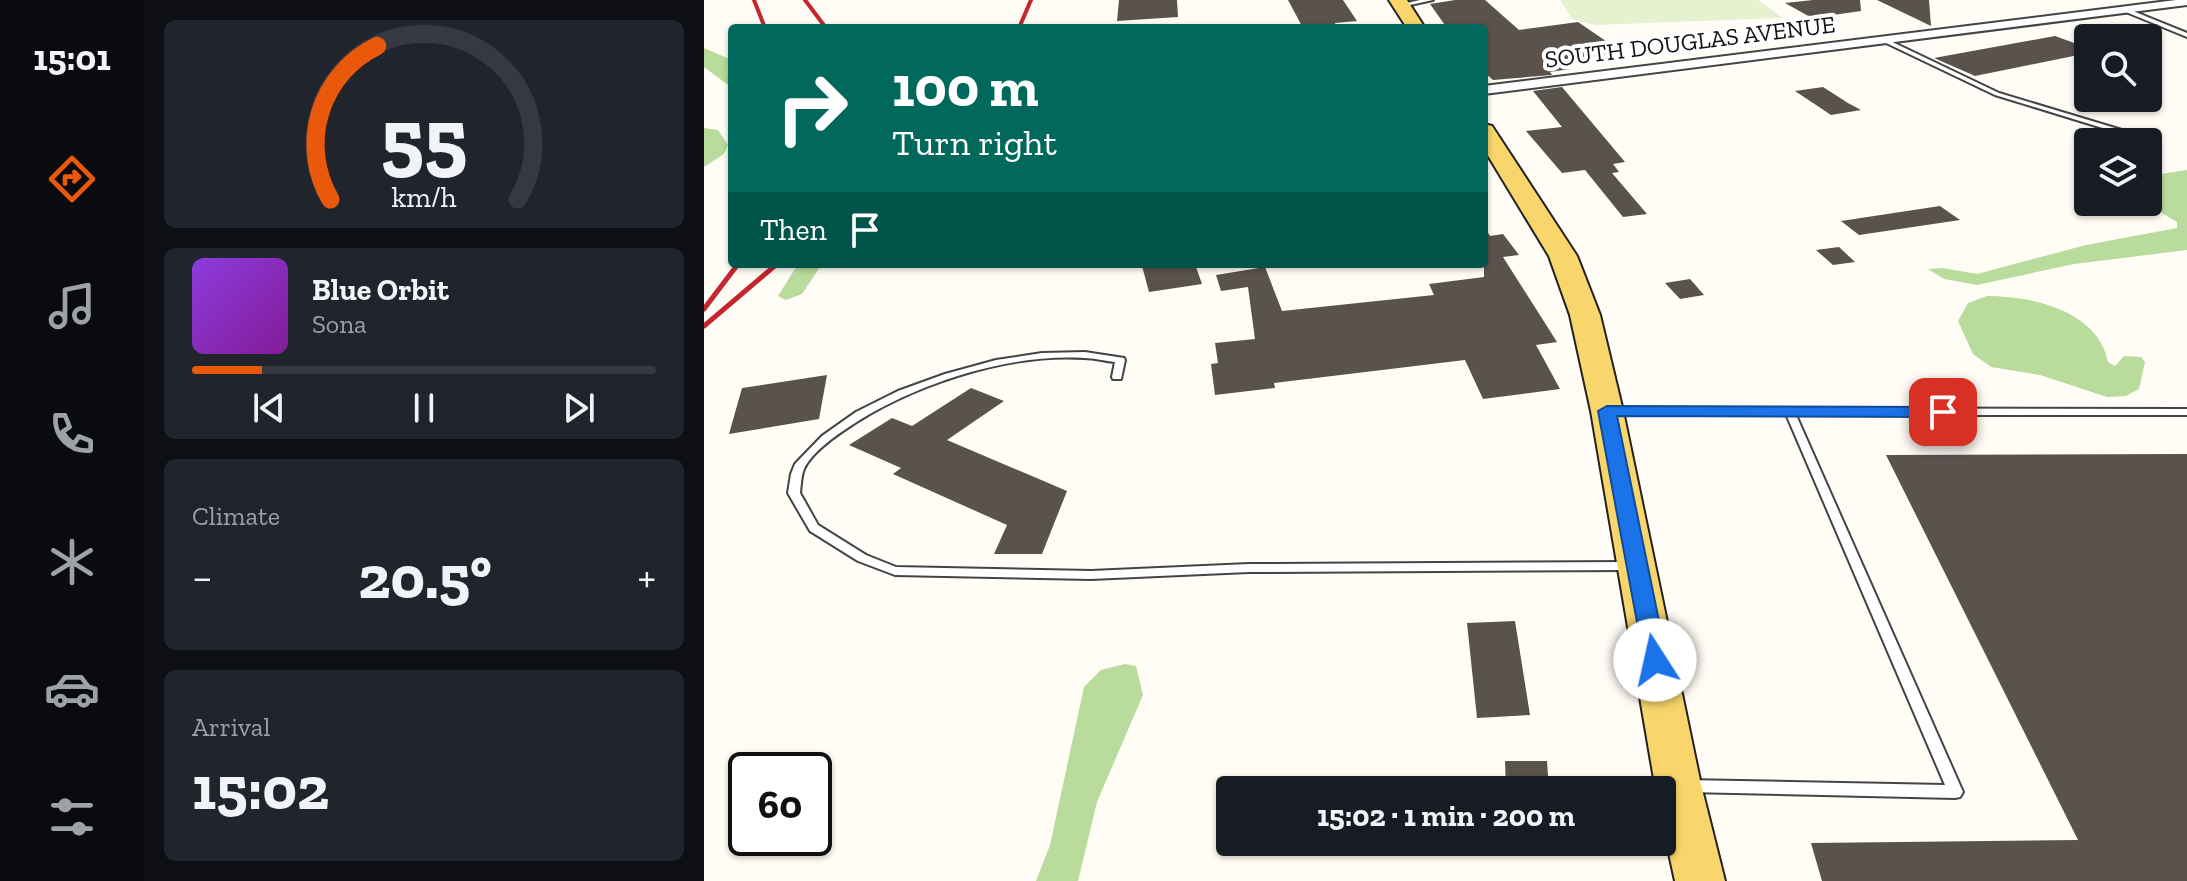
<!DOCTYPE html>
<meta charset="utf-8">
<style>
:root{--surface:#171b24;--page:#20242c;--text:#f1f3f6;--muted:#9ea1a6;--line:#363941;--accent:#ea580c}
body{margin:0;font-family:"Zilla Slab",serif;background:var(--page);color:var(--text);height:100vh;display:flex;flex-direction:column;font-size:30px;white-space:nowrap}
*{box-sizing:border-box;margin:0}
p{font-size:26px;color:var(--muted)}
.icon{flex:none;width:44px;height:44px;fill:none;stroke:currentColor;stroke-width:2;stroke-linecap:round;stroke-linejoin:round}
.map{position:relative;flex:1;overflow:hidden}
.side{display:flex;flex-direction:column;gap:20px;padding:20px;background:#0d0f14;width:560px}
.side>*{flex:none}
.hud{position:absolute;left:24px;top:24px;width:760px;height:244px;border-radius:8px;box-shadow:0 2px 6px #0004;background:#00695c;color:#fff;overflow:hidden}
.buttons{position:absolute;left:1370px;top:24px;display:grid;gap:16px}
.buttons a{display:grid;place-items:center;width:88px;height:88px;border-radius:8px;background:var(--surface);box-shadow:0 2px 6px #0004;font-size:40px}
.speed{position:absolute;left:24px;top:752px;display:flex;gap:16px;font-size:40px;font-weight:700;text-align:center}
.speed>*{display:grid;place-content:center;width:104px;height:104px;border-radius:50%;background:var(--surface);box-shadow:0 2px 6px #0004;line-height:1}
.speed .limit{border:4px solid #111;border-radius:12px;background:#fff;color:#111}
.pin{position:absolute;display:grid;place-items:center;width:68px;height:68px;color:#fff;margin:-34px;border-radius:16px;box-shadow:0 4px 12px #0006}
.me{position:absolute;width:88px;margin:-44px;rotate:350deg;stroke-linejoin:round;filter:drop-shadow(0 0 6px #0008)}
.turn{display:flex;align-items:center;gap:28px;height:168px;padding:0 32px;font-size:36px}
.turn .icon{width:104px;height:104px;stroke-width:2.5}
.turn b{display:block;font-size:56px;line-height:68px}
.then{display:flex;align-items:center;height:76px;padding:0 32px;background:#0003;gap:16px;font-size:30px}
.big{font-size:60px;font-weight:800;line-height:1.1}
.side .card{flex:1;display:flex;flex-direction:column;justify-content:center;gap:12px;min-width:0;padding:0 28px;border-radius:12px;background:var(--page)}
.side .dial{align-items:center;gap:0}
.dial svg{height:208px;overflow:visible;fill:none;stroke:var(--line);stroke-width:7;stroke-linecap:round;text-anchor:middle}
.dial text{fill:var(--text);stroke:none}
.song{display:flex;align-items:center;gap:24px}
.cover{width:96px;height:96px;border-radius:12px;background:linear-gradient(135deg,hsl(270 70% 55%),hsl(290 70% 35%))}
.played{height:8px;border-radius:4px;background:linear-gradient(90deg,var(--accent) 15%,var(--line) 15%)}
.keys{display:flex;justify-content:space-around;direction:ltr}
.heat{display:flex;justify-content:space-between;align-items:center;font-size:44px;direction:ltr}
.trip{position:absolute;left:512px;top:776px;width:460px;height:80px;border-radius:8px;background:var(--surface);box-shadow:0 2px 6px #0004;font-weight:800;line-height:80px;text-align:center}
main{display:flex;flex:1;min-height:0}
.tabs{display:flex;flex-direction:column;width:144px;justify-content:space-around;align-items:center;background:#090b0e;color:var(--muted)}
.tabs .icon{width:56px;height:56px}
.tabs .on{color:var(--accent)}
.tabs b{font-size:36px;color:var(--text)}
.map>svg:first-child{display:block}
</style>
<main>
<nav class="tabs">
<b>15:01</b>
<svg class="icon on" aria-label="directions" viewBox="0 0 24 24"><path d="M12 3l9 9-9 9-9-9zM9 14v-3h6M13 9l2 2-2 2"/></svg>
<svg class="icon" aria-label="music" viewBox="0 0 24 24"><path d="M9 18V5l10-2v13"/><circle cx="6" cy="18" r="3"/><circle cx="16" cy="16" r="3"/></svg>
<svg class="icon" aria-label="phone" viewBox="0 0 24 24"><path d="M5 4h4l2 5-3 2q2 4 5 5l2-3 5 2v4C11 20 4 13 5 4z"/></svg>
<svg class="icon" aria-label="climate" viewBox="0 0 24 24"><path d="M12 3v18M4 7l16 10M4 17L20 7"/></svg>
<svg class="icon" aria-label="car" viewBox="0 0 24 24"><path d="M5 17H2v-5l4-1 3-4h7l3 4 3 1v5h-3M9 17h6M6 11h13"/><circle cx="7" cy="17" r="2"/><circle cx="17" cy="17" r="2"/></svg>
<svg class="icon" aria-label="filters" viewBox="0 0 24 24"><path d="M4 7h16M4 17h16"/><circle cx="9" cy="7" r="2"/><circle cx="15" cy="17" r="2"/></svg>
</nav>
<section class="side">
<div class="card dial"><svg viewBox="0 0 100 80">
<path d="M14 69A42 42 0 1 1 86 69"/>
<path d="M14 69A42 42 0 0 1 32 10" stroke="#ea580c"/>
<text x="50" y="56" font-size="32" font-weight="700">55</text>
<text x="50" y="72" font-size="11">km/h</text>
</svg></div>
<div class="card">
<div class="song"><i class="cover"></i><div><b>Blue Orbit</b><p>Sona</p></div></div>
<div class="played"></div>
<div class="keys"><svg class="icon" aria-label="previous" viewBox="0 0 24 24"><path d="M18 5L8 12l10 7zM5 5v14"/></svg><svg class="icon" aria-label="pause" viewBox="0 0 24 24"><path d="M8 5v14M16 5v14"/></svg><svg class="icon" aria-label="next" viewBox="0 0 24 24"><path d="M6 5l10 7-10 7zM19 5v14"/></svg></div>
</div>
<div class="card"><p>Climate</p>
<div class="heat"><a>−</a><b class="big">20.5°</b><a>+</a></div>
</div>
<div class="card"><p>Arrival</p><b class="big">15:02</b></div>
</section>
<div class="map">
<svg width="1483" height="881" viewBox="0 0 1483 881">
<rect width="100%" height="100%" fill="#fffdf5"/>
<path fill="#b9dc9c" d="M0,48L28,60V88L0,67Z
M0,128L14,130L24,145L20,154L0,167Z
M1483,170V250L1370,264L1273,285L1240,279L1224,269L1239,268L1273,274L1382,245L1473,228V222L1446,206L1444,176Z
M94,264H118L98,294L82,300L74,296Z
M1283,296C1327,296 1394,310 1404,362L1411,366L1420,356L1437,357L1441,362L1435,389L1422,396L1403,397L1336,375L1287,367L1269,354L1254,321L1264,303Z
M421,664L432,666L439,695L393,802L374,881H332L346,845L380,687L397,670Z"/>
<path fill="#e6f2cf" d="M856,0H1054L1079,18L891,25L868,19Z"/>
<path fill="#5a524d" d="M415,0H473L474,17L413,21Z
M584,0H639L653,21L631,23L633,27L599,28Z
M751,0H781L815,30L874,22L918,52L854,60L866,69L846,72L848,75L789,80L780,72V28H743L726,4Z
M1109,0H1156L1157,11L1108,18L1081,3Z
M1173,0H1225L1227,26Z
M1351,36L1384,48V53L1271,76L1230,58Z
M858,87L921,162L909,164L915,172L908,173L943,214L919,217L881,170L858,173L822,131L858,127L829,91Z
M1119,87L1144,103L1157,110L1127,115L1091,91Z
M1236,206L1256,220L1155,235L1137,221Z
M780,226L786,236L799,234L815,255L799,257L853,342L832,345L856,389L779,399L761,360L570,383L571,388L511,395L507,364L514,363L511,343L551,339L544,287L517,291L512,275L561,267L578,311L730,295L725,284L780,277Z
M1135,247L1151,262L1129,265L1112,250Z
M454,264H491L498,284L445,292L438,266Z
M986,279L1000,295L976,299L961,283Z
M123,375L115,419L25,434L38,388Z
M267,388L300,401L243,440L363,491L338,554H290L303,525L189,474L197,468L145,445L188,418L208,426Z
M1483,454V881H1118L1107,843L1374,840L1182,455Z
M811,621L826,715L773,718L763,623Z
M801,761H843L845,790H802Z"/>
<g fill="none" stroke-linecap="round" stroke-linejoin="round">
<g stroke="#444" stroke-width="4">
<path id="service" d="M716,0H729L697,7L694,5Z
M1419,7L1483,33V37L1417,10L1416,9Z
M1178,39H1182L1295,93L1451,140L1444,142L1291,95L1178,41Z
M381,352L420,358L421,360L417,379H409L408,377L411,362C401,361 390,358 380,358C302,353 203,386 139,431C127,439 106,455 100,469C97,476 97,485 96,493L114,525L162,555L192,567L387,571L545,564L925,562L929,563L931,566L929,569L925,570L545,572L387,579L191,575L154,561L106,531L84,493L87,474L91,464L118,436L152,412L194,391L241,374L292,360L338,353Z
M908,408L1483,409V415H1092L1259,792L1256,797L1251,798L982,792L977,790L974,786L977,782L982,780L1241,785L1082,414L904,413L903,411L904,409Z"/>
</g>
<g stroke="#444" stroke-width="4">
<path id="minor" d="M1472,0H1483V5L780,94V86Z"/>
</g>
<g stroke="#222" stroke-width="4">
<path id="primary" d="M685,0H703L721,28H703Z
M780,124L788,126L873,256L896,315L919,411L997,785L1021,881H971L958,821V790H952L951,785L887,411L866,315L845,256L780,149Z"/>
</g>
<use href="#service" fill="#fff" fill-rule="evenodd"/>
<use href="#minor" fill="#fff" fill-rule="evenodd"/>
<use href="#primary" fill="#f9d66b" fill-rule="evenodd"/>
<path stroke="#c4262e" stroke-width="4" d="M50,0L61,28
M101,0L122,28
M315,28L327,0"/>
<path stroke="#c4262e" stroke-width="5" d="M0,309L34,264
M0,326L73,264"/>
</g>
<path fill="#1a73e8" stroke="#114b97" stroke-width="2" d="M903,406L1239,407L1247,412L1239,417L913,416L963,660L959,666L951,668L943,666L940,660L894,411Z"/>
<g text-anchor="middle" stroke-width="8" stroke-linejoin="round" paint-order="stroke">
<g font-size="24" fill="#111" stroke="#fff">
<text transform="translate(986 42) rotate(-7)" y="8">SOUTH DOUGLAS AVENUE</text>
</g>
</g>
</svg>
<div class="buttons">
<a><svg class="icon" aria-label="search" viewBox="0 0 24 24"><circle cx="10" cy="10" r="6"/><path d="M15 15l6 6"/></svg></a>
<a><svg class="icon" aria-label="layers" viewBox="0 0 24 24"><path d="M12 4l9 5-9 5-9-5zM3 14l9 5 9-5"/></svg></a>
</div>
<div class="speed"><div class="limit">60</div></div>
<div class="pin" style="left:1239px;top:412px;background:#d93025"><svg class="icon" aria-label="arrive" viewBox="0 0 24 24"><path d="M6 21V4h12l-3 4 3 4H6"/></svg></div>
<svg class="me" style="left:951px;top:660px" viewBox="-20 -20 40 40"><circle r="19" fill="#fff"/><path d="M0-13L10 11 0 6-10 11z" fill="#1a73e8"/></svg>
<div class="trip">15:02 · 1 min · 200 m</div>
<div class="hud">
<div class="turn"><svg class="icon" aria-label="right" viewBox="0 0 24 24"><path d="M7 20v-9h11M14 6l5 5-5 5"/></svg><div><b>100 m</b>Turn right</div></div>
<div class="then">Then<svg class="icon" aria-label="arrive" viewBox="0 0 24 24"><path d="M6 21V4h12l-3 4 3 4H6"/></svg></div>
</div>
</div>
</main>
